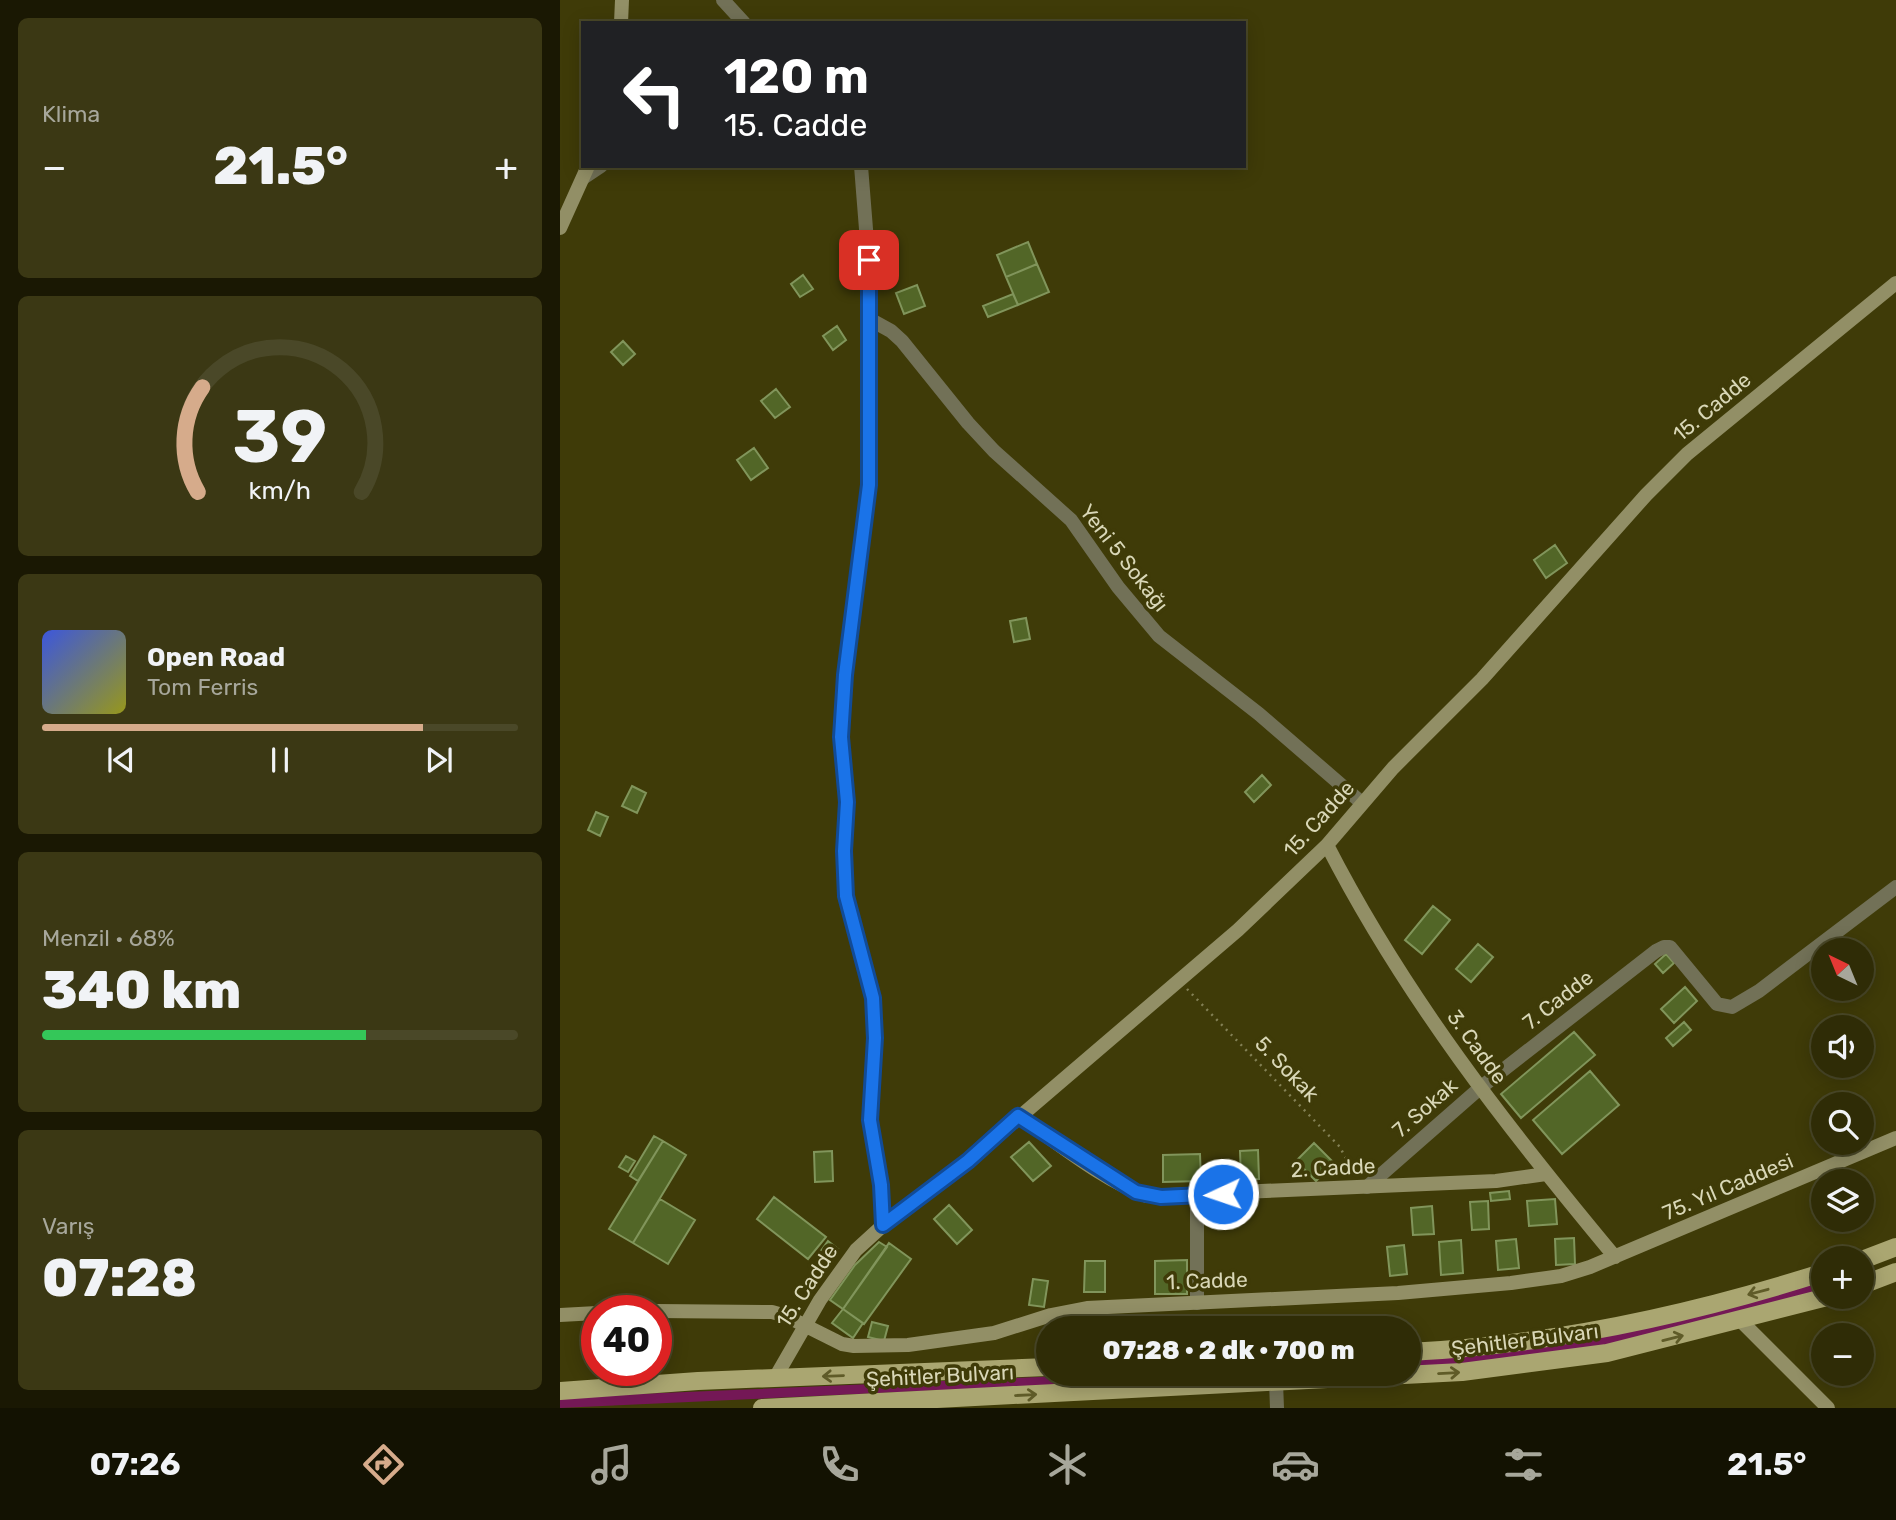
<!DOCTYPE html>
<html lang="tr">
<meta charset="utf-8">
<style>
:root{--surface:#2f2c06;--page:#3b3814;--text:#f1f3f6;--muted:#a7a79b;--line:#4a4828;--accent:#d6ab8b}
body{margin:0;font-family:Rubik,sans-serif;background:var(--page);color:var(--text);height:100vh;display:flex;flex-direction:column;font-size:26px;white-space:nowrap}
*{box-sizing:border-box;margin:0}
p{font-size:23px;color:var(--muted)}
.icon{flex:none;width:38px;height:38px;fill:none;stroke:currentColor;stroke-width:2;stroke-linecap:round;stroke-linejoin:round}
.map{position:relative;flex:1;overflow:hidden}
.sheet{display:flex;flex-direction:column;gap:18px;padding:18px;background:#1a1803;width:560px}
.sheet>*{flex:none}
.banner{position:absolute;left:21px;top:21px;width:665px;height:147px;border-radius:0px;box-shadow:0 4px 18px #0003,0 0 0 2px var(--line);background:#202124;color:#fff;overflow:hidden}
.needle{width:46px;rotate:317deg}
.tools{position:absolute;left:1251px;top:938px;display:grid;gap:14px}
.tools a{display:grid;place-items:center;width:63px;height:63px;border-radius:50%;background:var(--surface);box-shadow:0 4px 18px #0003,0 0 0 2px var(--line);font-size:35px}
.speed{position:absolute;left:21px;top:1295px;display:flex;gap:14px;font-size:35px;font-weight:700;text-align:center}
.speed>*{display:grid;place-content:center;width:91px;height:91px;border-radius:50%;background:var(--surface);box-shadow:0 4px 18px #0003,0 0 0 2px var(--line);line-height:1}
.speed .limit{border:10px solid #d22;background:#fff;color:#111}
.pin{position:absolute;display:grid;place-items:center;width:60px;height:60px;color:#fff;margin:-30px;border-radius:14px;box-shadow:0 4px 10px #0006}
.me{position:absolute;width:77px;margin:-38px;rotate:267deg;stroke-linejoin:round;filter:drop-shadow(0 0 5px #0008)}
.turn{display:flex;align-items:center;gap:24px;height:147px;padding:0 28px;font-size:32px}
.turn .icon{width:91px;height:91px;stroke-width:2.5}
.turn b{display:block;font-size:49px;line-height:60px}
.big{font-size:52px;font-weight:800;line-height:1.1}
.sheet .tile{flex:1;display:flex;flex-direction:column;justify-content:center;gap:10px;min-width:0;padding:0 24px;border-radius:10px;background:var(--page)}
.sheet .dial{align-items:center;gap:0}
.dial svg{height:182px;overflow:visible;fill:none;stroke:var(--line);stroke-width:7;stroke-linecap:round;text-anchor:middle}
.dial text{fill:var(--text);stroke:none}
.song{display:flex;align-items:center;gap:21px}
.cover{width:84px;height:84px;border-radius:10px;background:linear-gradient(135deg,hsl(230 70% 55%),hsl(60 70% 35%))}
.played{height:7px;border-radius:4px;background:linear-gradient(90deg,var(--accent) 80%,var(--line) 80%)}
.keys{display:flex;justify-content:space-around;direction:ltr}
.heat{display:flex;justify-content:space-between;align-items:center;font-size:38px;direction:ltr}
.charge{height:10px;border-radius:5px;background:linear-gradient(90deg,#34c759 68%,var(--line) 0)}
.trip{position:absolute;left:476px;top:1316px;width:385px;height:70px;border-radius:35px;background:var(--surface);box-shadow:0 4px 18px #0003,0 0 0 2px var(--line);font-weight:800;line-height:70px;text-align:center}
.dock{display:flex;height:112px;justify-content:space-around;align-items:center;background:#131202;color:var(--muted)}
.dock .icon{width:49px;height:49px}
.dock .current{color:var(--accent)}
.dock b{font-size:32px;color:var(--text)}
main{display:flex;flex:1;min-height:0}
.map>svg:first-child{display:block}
</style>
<main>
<section class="sheet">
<div class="tile"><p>Klima</p>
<div class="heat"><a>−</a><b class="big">21.5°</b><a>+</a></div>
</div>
<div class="tile dial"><svg viewBox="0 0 100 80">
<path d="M14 69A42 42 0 1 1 86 69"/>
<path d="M14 69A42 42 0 0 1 16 23" stroke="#d6ab8b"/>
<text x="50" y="56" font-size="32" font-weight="700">39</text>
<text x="50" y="72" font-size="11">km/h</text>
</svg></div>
<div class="tile">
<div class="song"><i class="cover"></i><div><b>Open Road</b><p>Tom Ferris</p></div></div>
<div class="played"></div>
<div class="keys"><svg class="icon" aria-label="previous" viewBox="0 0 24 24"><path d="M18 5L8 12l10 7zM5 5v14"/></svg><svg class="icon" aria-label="pause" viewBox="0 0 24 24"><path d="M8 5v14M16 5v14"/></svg><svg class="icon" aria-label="next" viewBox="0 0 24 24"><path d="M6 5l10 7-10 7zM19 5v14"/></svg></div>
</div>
<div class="tile"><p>Menzil · 68%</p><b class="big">340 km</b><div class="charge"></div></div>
<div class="tile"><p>Varış</p><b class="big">07:28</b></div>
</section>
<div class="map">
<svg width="1336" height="1408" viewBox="0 0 1336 1408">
<rect width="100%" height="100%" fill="#3f3b08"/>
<path fill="#741856" d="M1263,1281V1290L1102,1333L1021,1350L967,1358L849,1368V1359L1008,1343Z
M548,1374H725L0,1408V1399L78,1394Z"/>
<path fill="#526627" stroke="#81955b" stroke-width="2" d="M468,242L477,264L446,277L437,255Z
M477,264L489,292L458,305L446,277Z
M243,275L253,289L240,297L231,284Z
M357,285L365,306L344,314L336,293Z
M453,294L458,305L428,317L423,306Z
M277,326L286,340L273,350L263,336Z
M63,341L75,354L63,365L51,352Z
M216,389L230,407L215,418L201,401Z
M194,448L208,468L191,480L177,460Z
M995,545L1007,563L986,578L974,560Z
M466,618L470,639L454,642L450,621Z
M702,775L711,785L694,802L685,792Z
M72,786L86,793L77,813L62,806Z
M36,812L48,817L40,836L28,830Z
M873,906L890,920L862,954L845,940Z
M918,944L933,957L911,982L896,969Z
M1106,954L1114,963L1103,973L1095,964Z
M1125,987L1137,1001L1114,1023L1101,1009Z
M1124,1022L1131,1030L1113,1046L1106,1038Z
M1014,1032L1035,1055L961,1118L941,1094Z
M1030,1071L1059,1105L1002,1154L973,1120Z
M94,1136L103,1141L78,1181L70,1176Z
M103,1141L126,1155L73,1243L49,1229Z
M469,1142L491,1166L473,1181L451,1157Z
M754,1143L774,1163L756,1181L744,1169L740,1173L732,1165Z
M698,1150L699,1179L681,1180L680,1151Z
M272,1151L273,1181L255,1182L254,1152Z
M640,1154L641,1181L603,1182V1155Z
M66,1156L75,1161L68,1172L59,1167Z
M949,1191L950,1199L931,1201L930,1193Z
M214,1197L266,1237L248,1259L197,1219Z
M100,1199L135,1220L108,1264L73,1243Z
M995,1199L997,1224L969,1226L967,1201Z
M928,1201L929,1229L912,1230L910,1202Z
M389,1205L412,1230L397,1244L374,1219Z
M872,1206L874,1234L853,1235L851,1208Z
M1014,1238L1015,1264L996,1265L995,1239Z
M956,1239L959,1268L938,1270L936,1241Z
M901,1240L903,1273L881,1275L879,1242Z
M268,1241L278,1249L268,1262L258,1255Z
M319,1242L327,1247L283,1309L270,1300L295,1265Z
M329,1243L351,1259L304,1324L283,1309Z
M844,1245L847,1274L830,1276L827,1247Z
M627,1260V1294H595V1261Z
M525,1261H545V1292H524Z
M473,1279L488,1281L484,1307L469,1305Z
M283,1309L303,1323L293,1338L272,1323Z
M312,1322L328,1326L324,1341L308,1337Z"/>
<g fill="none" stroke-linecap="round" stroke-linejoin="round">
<path stroke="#838055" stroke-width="2.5" stroke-dasharray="2 5" stroke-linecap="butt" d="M627,989L780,1147L793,1173"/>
<path stroke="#727157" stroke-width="14" d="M163,0L184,23
M301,166L311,292L309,485L285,675L281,737L287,801L283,851L286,896L313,997L315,1038L310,1120L321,1185L323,1225
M23,178L41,166
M311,320L331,331L342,341L408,423L434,451L511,520L558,587L599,636L699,714L802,803
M807,1187L920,1088L1096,951L1104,947H1110L1157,1004L1172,1007L1199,991L1336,887
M637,1196V1303
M716,1382L717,1408"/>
<path stroke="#928f66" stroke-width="14" d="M61,23L62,0
M0,228L28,166
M767,845C845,997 946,1126 1055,1257
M458,1116C497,1142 543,1181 587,1196L936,1181L986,1174
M96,1311L212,1312L226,1316L282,1344L294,1346L348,1345L434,1333L491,1315L527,1308L838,1293L951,1283L1001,1276L1030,1267L1336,1138
M0,1315L37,1313
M1181,1321L1268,1408
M215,1378L260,1300L296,1250L330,1219L408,1161L678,930L767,845L833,768L922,679L1086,495L1127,454L1336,283"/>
<path stroke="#aaa671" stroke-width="18" d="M1302,1260L1336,1247
M1302,1285L1336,1272
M849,1352C989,1345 1130,1315 1264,1272
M0,1391L138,1381L488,1367
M202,1408L902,1372L1047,1353L1267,1297"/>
</g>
<defs><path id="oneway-shaft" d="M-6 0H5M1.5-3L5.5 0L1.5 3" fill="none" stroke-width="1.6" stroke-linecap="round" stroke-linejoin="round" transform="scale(1.75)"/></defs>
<g stroke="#5f5b28">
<use href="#oneway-shaft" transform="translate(1198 1292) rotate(165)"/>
<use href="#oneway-shaft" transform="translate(1113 1338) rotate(-14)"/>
<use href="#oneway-shaft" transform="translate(889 1373) rotate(-3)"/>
<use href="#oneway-shaft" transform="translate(273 1376) rotate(178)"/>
<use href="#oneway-shaft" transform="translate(466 1395) rotate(-3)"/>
</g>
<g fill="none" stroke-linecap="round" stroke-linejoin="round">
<g stroke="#114b97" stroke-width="18">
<path id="route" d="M309,260V485L285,675L281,737L287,802L284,851L286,896L313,998L315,1038L310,1120L321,1185L323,1225L408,1161L458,1116L576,1192L601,1197L663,1194"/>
</g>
<use href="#route" stroke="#1a73e8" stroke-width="12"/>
</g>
<g text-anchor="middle" stroke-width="7" stroke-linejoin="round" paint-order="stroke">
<g font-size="21" fill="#d9d7b7" stroke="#3f3b08">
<text transform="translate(1152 407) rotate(-40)" y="7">15. Cadde</text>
<text transform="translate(564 558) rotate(52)" y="7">Yeni 5 Sokağı</text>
<text transform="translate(759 819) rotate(-48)" y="7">15. Cadde</text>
<text transform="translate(998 1000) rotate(-38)" y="7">7. Cadde</text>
<text transform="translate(917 1047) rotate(54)" y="7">3. Cadde</text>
<text transform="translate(727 1069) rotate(46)" y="7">5. Sokak</text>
<text transform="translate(865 1108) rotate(-41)" y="7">7. Sokak</text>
<text transform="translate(773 1168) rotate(-3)" y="7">2. Cadde</text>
<text transform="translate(1168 1187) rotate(-23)" y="7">75. Yıl Caddesi</text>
<text transform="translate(647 1281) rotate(-2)" y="7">1. Cadde</text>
<text transform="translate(247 1286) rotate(-57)" y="7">15. Cadde</text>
<text transform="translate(965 1340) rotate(-7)" y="7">Şehitler Bulvarı</text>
<text transform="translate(380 1376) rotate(-3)" y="7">Şehitler Bulvarı</text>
</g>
</g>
</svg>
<div class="tools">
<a><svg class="needle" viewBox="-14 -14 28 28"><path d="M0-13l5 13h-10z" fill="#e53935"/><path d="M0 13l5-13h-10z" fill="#a7a79b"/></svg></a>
<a><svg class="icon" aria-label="sound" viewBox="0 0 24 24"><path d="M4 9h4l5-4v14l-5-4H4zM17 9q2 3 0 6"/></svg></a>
<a><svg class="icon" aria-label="search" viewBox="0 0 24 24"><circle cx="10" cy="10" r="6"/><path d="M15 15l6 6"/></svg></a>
<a><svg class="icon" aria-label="layers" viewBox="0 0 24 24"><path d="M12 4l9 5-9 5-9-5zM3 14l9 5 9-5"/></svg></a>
<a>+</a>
<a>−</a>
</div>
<div class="speed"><div class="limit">40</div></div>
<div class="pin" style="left:309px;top:260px;background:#d93025"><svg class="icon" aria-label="arrive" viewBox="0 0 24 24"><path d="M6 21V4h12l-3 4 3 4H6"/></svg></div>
<svg class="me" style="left:663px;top:1194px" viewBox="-20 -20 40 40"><circle r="17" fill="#1a73e8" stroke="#fff" stroke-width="3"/><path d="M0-11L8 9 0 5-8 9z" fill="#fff"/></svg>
<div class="trip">07:28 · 2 dk · 700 m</div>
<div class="banner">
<div class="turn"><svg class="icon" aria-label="left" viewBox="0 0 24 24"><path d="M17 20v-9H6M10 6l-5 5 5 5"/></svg><div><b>120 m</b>15. Cadde</div></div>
</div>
</div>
</main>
<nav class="dock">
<b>07:26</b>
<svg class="icon current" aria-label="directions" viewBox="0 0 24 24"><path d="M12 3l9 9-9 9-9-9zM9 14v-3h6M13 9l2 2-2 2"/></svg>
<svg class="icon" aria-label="music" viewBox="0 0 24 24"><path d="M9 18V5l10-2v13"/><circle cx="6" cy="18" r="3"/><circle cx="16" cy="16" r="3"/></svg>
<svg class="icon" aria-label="phone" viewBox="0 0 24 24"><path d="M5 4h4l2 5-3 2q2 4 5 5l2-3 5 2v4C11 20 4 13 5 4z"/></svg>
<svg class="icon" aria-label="climate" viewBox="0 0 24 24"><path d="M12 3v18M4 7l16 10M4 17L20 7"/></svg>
<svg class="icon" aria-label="car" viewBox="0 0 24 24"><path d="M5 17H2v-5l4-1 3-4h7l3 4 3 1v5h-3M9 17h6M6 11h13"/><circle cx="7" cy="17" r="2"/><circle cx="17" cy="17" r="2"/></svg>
<svg class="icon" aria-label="filters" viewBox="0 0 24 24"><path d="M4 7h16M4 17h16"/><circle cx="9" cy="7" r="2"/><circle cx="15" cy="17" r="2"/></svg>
<b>21.5°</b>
</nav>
